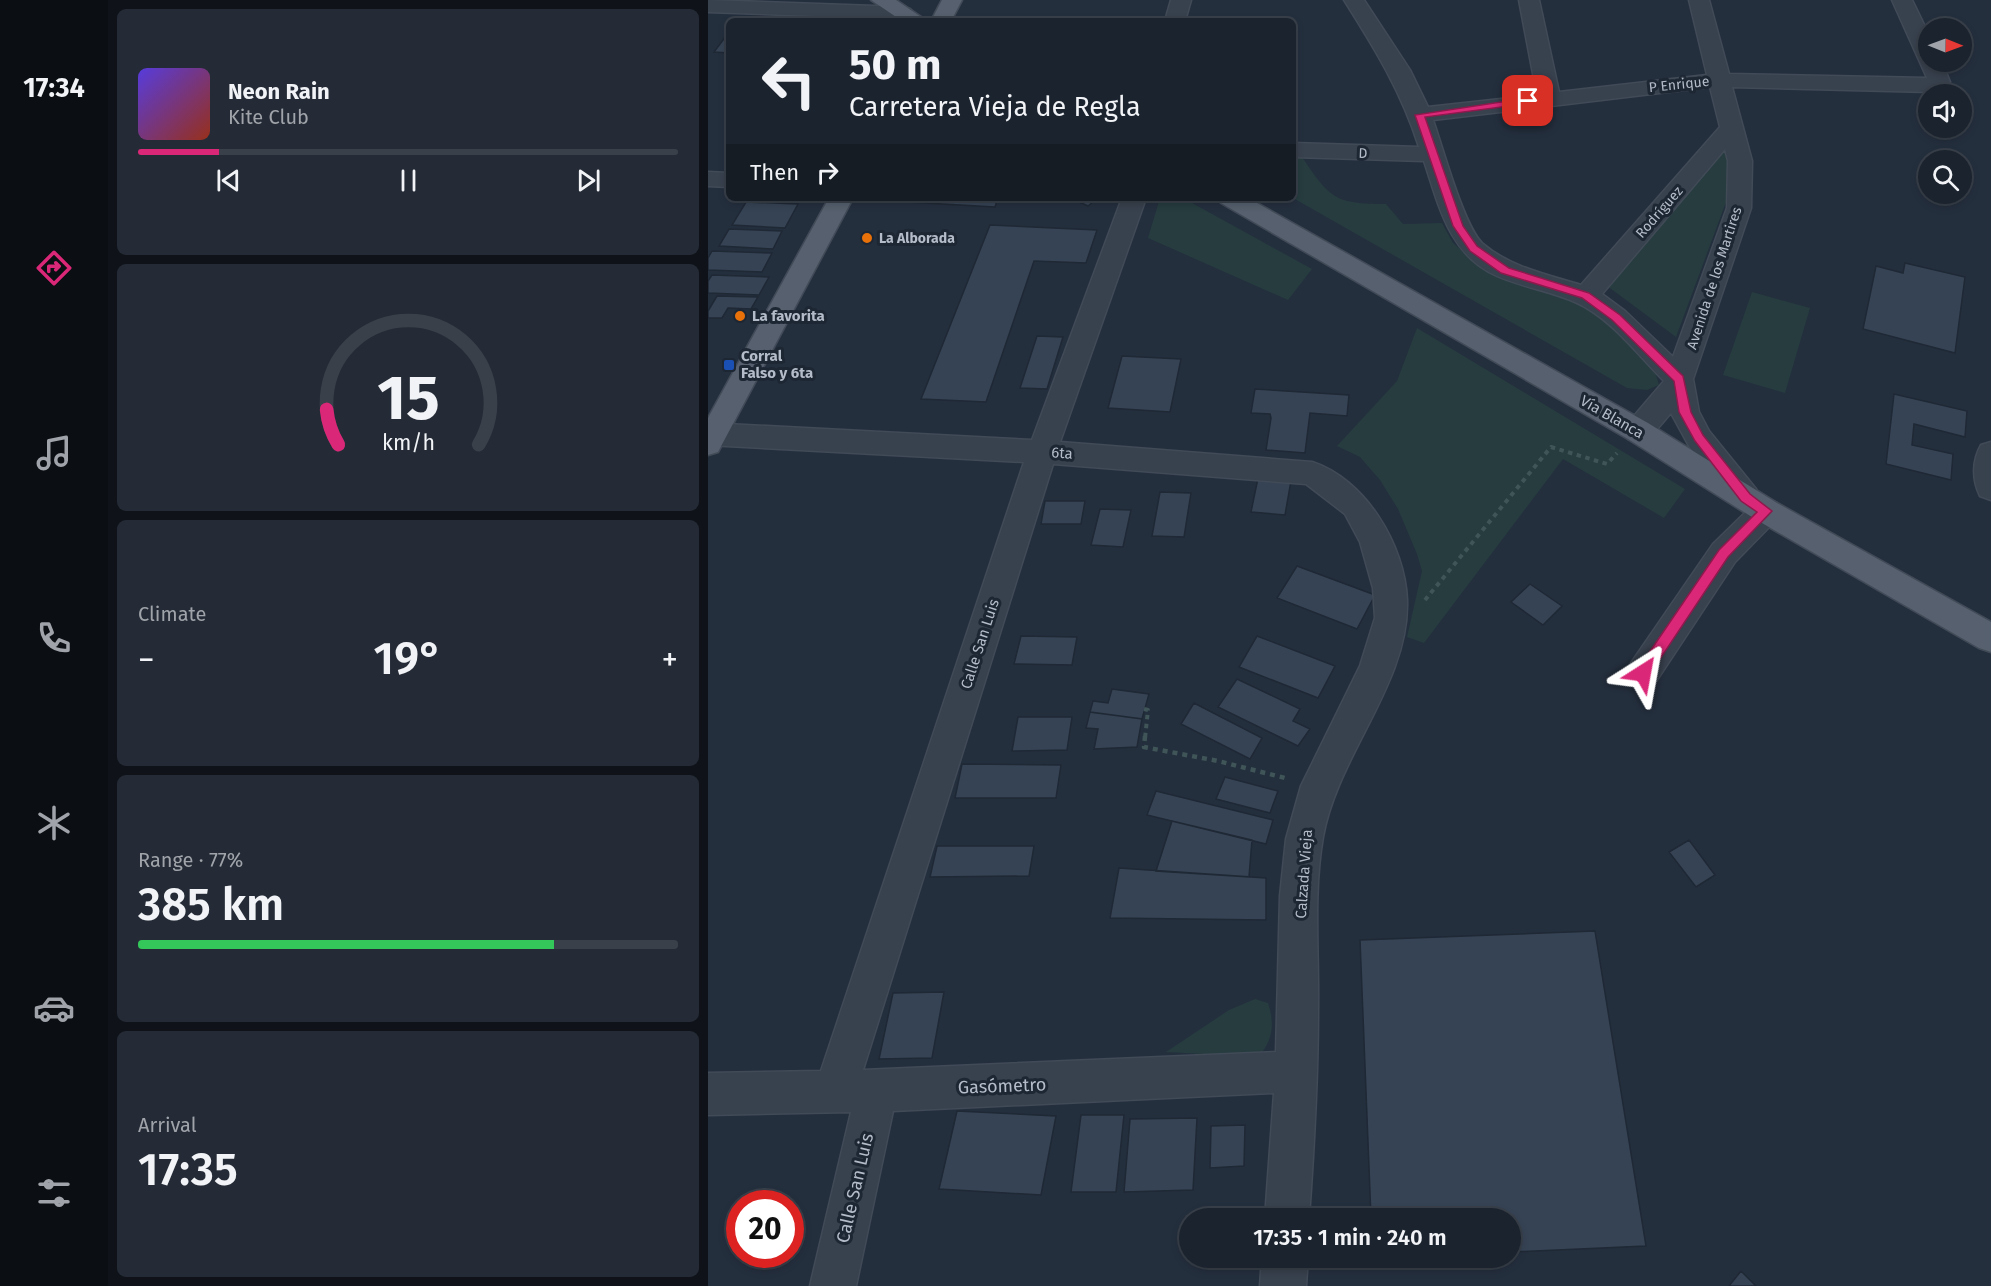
<!DOCTYPE html>
<meta charset="utf-8">
<style>
:root{--surface:#1b232e;--page:#242b36;--text:#f1f3f6;--muted:#a0a4aa;--line:#39404a;--accent:#db2777}
body{margin:0;font-family:"Fira Sans",sans-serif;background:var(--page);color:var(--text);height:100vh;display:flex;flex-direction:column;font-size:22px;white-space:nowrap}
*{box-sizing:border-box;margin:0}
p{font-size:20px;color:var(--muted)}
.icon{flex:none;width:33px;height:33px;fill:none;stroke:currentColor;stroke-width:2;stroke-linecap:round;stroke-linejoin:round}
.map{position:relative;flex:1;overflow:hidden}
.sheet{display:flex;flex-direction:column;gap:9px;padding:9px;background:#0f1319;width:600px}
.sheet>*{flex:none}
.banner{position:absolute;left:18px;top:18px;width:570px;height:183px;border-radius:9px;box-shadow:0 3px 9px #0003,0 0 0 2px var(--line);background:#1b232e;color:var(--text);overflow:hidden}
.needle{width:39px;rotate:91deg}
.tools{position:absolute;left:1210px;top:18px;display:grid;gap:12px}
.tools a{display:grid;place-items:center;width:54px;height:54px;border-radius:50%;background:var(--surface);box-shadow:0 3px 9px #0003,0 0 0 2px var(--line);font-size:30px}
.speed{position:absolute;left:18px;top:1190px;display:flex;gap:12px;font-size:30px;font-weight:700;text-align:center}
.speed>*{display:grid;place-content:center;width:78px;height:78px;border-radius:50%;background:var(--surface);box-shadow:0 3px 9px #0003,0 0 0 2px var(--line);line-height:1}
.speed .limit{border:9px solid #d22;background:#fff;color:#111}
.pin{position:absolute;display:grid;place-items:center;width:51px;height:51px;color:#fff;margin:-26px;border-radius:12px;box-shadow:0 3px 9px #0006}
.me{position:absolute;width:66px;margin:-33px;rotate:34deg;stroke-linejoin:round;filter:drop-shadow(0 0 4px #0008)}
.turn{display:flex;align-items:center;gap:21px;height:126px;padding:0 24px;font-size:27px}
.turn .icon{width:78px;height:78px;stroke-width:2.5}
.turn b{display:block;font-size:42px;line-height:51px}
.then{display:flex;align-items:center;height:57px;padding:0 24px;background:#0003;gap:12px;font-size:22px}
.big{font-size:45px;font-weight:600;line-height:1.1}
.sheet .card{flex:1;display:flex;flex-direction:column;justify-content:center;gap:9px;min-width:0;padding:0 21px;border-radius:9px;background:var(--page)}
.sheet .dial{align-items:center;gap:0}
.dial svg{height:156px;overflow:visible;fill:none;stroke:var(--line);stroke-width:7;stroke-linecap:round;text-anchor:middle}
.dial text{fill:var(--text);stroke:none}
.song{display:flex;align-items:center;gap:18px}
.cover{width:72px;height:72px;border-radius:9px;background:linear-gradient(135deg,hsl(250 70% 55%),hsl(10 70% 35%))}
.played{height:6px;border-radius:3px;background:linear-gradient(90deg,var(--accent) 15%,var(--line) 15%)}
.keys{display:flex;justify-content:space-around;direction:ltr}
.heat{display:flex;justify-content:space-between;align-items:center;font-size:33px;direction:ltr}
.charge{height:9px;border-radius:4px;background:linear-gradient(90deg,#34c759 77%,var(--line) 0)}
.trip{position:absolute;left:471px;top:1208px;width:342px;height:60px;border-radius:30px;background:var(--surface);box-shadow:0 3px 9px #0003,0 0 0 2px var(--line);font-weight:600;line-height:60px;text-align:center}
main{display:flex;flex:1;min-height:0}
.dock{display:flex;flex-direction:column;width:108px;justify-content:space-around;align-items:center;background:#0b0e12;color:var(--muted)}
.dock .icon{width:42px;height:42px}
.dock .on{color:var(--accent)}
.dock b{font-size:27px;color:var(--text)}
.map>svg:first-child{display:block}
</style>
<main>
<nav class="dock">
<b>17:34</b>
<svg class="icon on" aria-label="directions" viewBox="0 0 24 24"><path d="M12 3l9 9-9 9-9-9zM9 14v-3h6M13 9l2 2-2 2"/></svg>
<svg class="icon" aria-label="music" viewBox="0 0 24 24"><path d="M9 18V5l10-2v13"/><circle cx="6" cy="18" r="3"/><circle cx="16" cy="16" r="3"/></svg>
<svg class="icon" aria-label="phone" viewBox="0 0 24 24"><path d="M5 4h4l2 5-3 2q2 4 5 5l2-3 5 2v4C11 20 4 13 5 4z"/></svg>
<svg class="icon" aria-label="climate" viewBox="0 0 24 24"><path d="M12 3v18M4 7l16 10M4 17L20 7"/></svg>
<svg class="icon" aria-label="car" viewBox="0 0 24 24"><path d="M5 17H2v-5l4-1 3-4h7l3 4 3 1v5h-3M9 17h6M6 11h13"/><circle cx="7" cy="17" r="2"/><circle cx="17" cy="17" r="2"/></svg>
<svg class="icon" aria-label="filters" viewBox="0 0 24 24"><path d="M4 7h16M4 17h16"/><circle cx="9" cy="7" r="2"/><circle cx="15" cy="17" r="2"/></svg>
</nav>
<section class="sheet">
<div class="card">
<div class="song"><i class="cover"></i><div><b>Neon Rain</b><p>Kite Club</p></div></div>
<div class="played"></div>
<div class="keys"><svg class="icon" aria-label="previous" viewBox="0 0 24 24"><path d="M18 5L8 12l10 7zM5 5v14"/></svg><svg class="icon" aria-label="pause" viewBox="0 0 24 24"><path d="M8 5v14M16 5v14"/></svg><svg class="icon" aria-label="next" viewBox="0 0 24 24"><path d="M6 5l10 7-10 7zM19 5v14"/></svg></div>
</div>
<div class="card dial"><svg viewBox="0 0 100 80">
<path d="M14 69A42 42 0 1 1 86 69"/>
<path d="M14 69A42 42 0 0 1 8 51" stroke="#db2777"/>
<text x="50" y="56" font-size="32" font-weight="700">15</text>
<text x="50" y="72" font-size="11">km/h</text>
</svg></div>
<div class="card"><p>Climate</p>
<div class="heat"><a>−</a><b class="big">19°</b><a>+</a></div>
</div>
<div class="card"><p>Range · 77%</p><b class="big">385 km</b><div class="charge"></div></div>
<div class="card"><p>Arrival</p><b class="big">17:35</b></div>
</section>
<div class="map">
<svg width="1283" height="1286" viewBox="0 0 1283 1286">
<rect width="100%" height="100%" fill="#242f3e"/>
<path fill="#263c3f" d="M1020,142L1021,194L968,337L895,283Z
M585,157H594C622,199 628,204 678,204L695,224L734,223L745,243L778,270L814,286L867,301L892,314L947,372L951,385L939,390L919,388L585,198Z
M452,198H475L604,269L580,300L440,238Z
M1044,292L1102,308L1077,393L1015,375Z
M709,328L977,489L956,518L855,459L716,643L699,637L714,571L709,554L690,509L672,480L652,457L629,446L689,381Z
M547,999L560,1003C567,1024 565,1039 551,1057L458,1052L521,1010Z"/>
<path fill="#364354" stroke="#1f2835" stroke-width="1.5" d="M33,17L55,18L52,21H29Z
M21,32V53L6,52Z
M166,198H290L287,207L165,200Z
M362,198H390L380,206Z
M38,202L90,204L77,228L24,225Z
M282,225L389,230L378,263L326,261L278,402L213,399Z
M21,229L74,231L65,249L11,246Z
M4,251L64,253L54,272L0,270V258Z
M1197,263L1257,277L1247,353L1155,329L1168,266L1195,273Z
M4,275L61,277L51,295L0,293V281Z
M9,296L50,297L43,309L20,308L14,318H0V311Z
M329,336L355,337L339,389L312,388Z
M414,356L473,359L462,412L400,408Z
M547,389L641,395L639,416L602,413L597,453L558,450L563,418L562,414L543,413Z
M1186,394L1259,411L1257,437L1206,424L1204,445L1245,454L1243,480L1178,464Z
M550,478L583,481L577,515L543,512Z
M452,492L483,493L476,537L444,536Z
M337,501H377L373,524H333Z
M392,509L423,510L415,547L383,545Z
M589,566L667,595L649,629L569,598Z
M822,584L854,606L835,625L803,602Z
M313,636L369,637L364,665L306,664Z
M549,636L627,666L610,698L531,667Z
M529,679L592,709L585,721L602,729L590,746L510,707Z
M404,689L441,694L434,719L382,712L385,701L400,703Z
M486,703L554,738L542,759L473,724Z
M382,712L434,719L429,747L386,749L390,729L378,728Z
M310,717H364L359,750L304,751Z
M254,764L353,765L348,798H247Z
M517,777L570,791L562,813L508,799Z
M448,791L565,820L558,844L439,815Z
M464,821L544,840L541,877L448,871Z
M981,840L1007,875L988,887L961,852Z
M229,846H326L321,876L222,877Z
M411,868L558,878V920L402,918Z
M887,931L938,1246L802,1252V1218H663L652,940Z
M236,992L224,1058L171,1059L185,993Z
M249,1111L348,1116L333,1195L231,1189Z
M373,1115H416L408,1192H363Z
M489,1118L485,1190L416,1192L422,1119Z
M537,1125L536,1166L502,1168L503,1126Z
M1033,1271L1048,1286H1021Z"/>
<g fill="none" stroke-linecap="round" stroke-linejoin="round">
<g stroke="#414a57" stroke-width="3">
<path id="minor" d="M0,0L195,7L202,9L205,13L202,17L195,19L0,12Z
M463,0H483L477,21H457Z
M636,0H656L702,70L720,107L829,95L811,0H831L851,92L999,75L981,0H1001L1021,74L1219,78L1184,0H1204L1221,35V62H1234L1242,82L1239,87L1223,92L1024,87L1044,161L1043,208L985,379L991,412L1001,431L1048,489L1052,497L1049,502L1058,499L1069,503L1073,511L1069,519L1027,562L947,683L935,688L923,683L918,673L923,663L1005,544L1043,507L1037,509L1026,505L981,446L963,413C950,427 941,445 920,439L916,431L920,423L956,381C930,355 902,317 867,302C842,291 814,287 789,276C741,255 731,206 716,161L585,157V143L711,147C693,91 667,49 636,0ZM1002,87L1012,127L873,285C840,275 802,267 775,244C756,227 735,148 725,120ZM1017,149L1020,161L1019,208L965,357L917,311L894,294Z
M0,172L21,173V187L0,186Z
M414,198H438L352,442L604,462C657,479 697,545 699,600C702,682 629,756 615,837C605,894 611,953 610,1010C610,1079 606,1148 601,1218H557L566,1093L185,1111L148,1286H102L143,1112L0,1115V1073L113,1071L316,462L0,445V423L324,440ZM345,464L598,484L637,514L652,542L665,588L667,618L652,666L593,786L578,839L572,896L568,1052L155,1070Z
M1283,442V500L1272,496C1264,480 1264,461 1273,445Z
M554,1257H600L598,1286H552Z"/>
</g>
<g stroke="#414a57" stroke-width="3">
<path id="major" d="M163,0H188L219,21H194Z
M234,0H254L243,21H223Z
M121,198H145L10,452L0,455V418Z
M510,198H540L940,423L1069,503L1283,622V652L1271,648L1047,519L920,439L513,203Z"/>
</g>
<path stroke="#3f5557" stroke-width="4" stroke-dasharray="4.5 4.5" stroke-linecap="butt" d="M717,600L843,447L899,464L909,453
M436,709L440,710L437,738"/>
<path stroke="#3f5557" stroke-width="4.5" stroke-dasharray="5 5" stroke-linecap="butt" d="M437,736L436,747L510,761L577,778"/>
<use href="#minor" fill="#38414e" fill-rule="evenodd"/>
<use href="#major" fill="#56606e" fill-rule="evenodd"/>
</g>
<path fill="#db2777" stroke="#8e194d" stroke-width="1.5" d="M820,98L823,99V103L717,117L755,226L769,246L801,268L881,293L912,315L975,376L983,412L995,435L1042,494L1064,511L1020,557L940,677L935,679L928,673L930,669L1011,550L1049,512L1033,501L987,441L971,412L966,381L904,320L874,298L793,273L762,251L745,226L707,115Z"/>
<g fill="#e8710a" stroke="#1d2633" stroke-width="2">
<circle cx="159" cy="238" r="6"/>
<circle cx="32" cy="316" r="6"/>
</g>
<rect fill="#1a4fb4" stroke="#1d2633" stroke-width="2" x="15" y="359" width="12" height="12" rx="3"/>
<g text-anchor="middle" stroke-width="6" stroke-linejoin="round" paint-order="stroke">
<g font-size="14" fill="#b4bcc9" stroke="#1d2633">
<text transform="translate(971 84) rotate(-6)" y="5">P Enrique</text>
<text transform="translate(655 153) rotate(2)" y="5">D</text>
<text transform="translate(951 212) rotate(-49)" y="5">Rodríguez</text>
<text transform="translate(1006 278) rotate(-72)" y="5">Avenida de los Martires</text>
</g>
<g font-size="14" font-weight="bold" fill="#b4bcc9" stroke="#1d2633" text-anchor="start">
<text x="171" y="243">La Alborada</text>
</g>
<g font-size="15" font-weight="bold" fill="#b4bcc9" stroke="#1d2633" text-anchor="start">
<text x="44" y="321">La favorita</text>
<text x="33" y="361">Corral<tspan x="33" dy="17">Falso y 6ta</tspan></text>
</g>
<g font-size="15" fill="#b4bcc9" stroke="#1d2633">
<text transform="translate(904 417) rotate(30)" y="5">Vía Blanca</text>
<text transform="translate(354 453) rotate(4)" y="5">6ta</text>
<text transform="translate(272 644) rotate(-72)" y="5">Calle San Luis</text>
<text transform="translate(596 874) rotate(-86)" y="5">Calzada Vieja</text>
</g>
<g font-size="18" fill="#b4bcc9" stroke="#1d2633">
<text transform="translate(294 1086) rotate(-2)" y="6">Gasómetro</text>
<text transform="translate(147 1188) rotate(-77)" y="6">Calle San Luis</text>
</g>
</g>
</svg>
<div class="tools">
<a><svg class="needle" viewBox="-14 -14 28 28"><path d="M0-13l5 13h-10z" fill="#e53935"/><path d="M0 13l5-13h-10z" fill="#a0a4aa"/></svg></a>
<a><svg class="icon" aria-label="sound" viewBox="0 0 24 24"><path d="M4 9h4l5-4v14l-5-4H4zM17 9q2 3 0 6"/></svg></a>
<a><svg class="icon" aria-label="search" viewBox="0 0 24 24"><circle cx="10" cy="10" r="6"/><path d="M15 15l6 6"/></svg></a>
</div>
<div class="speed"><div class="limit">20</div></div>
<div class="pin" style="left:820px;top:101px;background:#d93025"><svg class="icon" aria-label="arrive" viewBox="0 0 24 24"><path d="M6 21V4h12l-3 4 3 4H6"/></svg></div>
<svg class="me" style="left:935px;top:673px" viewBox="-20 -20 40 40"><path d="M0-17L14 15 0 8-14 15z" fill="#db2777" stroke="#fff" stroke-width="4"/></svg>
<div class="trip">17:35 · 1 min · 240 m</div>
<div class="banner">
<div class="turn"><svg class="icon" aria-label="left" viewBox="0 0 24 24"><path d="M17 20v-9H6M10 6l-5 5 5 5"/></svg><div><b>50 m</b>Carretera Vieja de Regla</div></div>
<div class="then">Then<svg class="icon" aria-label="right" viewBox="0 0 24 24"><path d="M7 20v-9h11M14 6l5 5-5 5"/></svg></div>
</div>
</div>
</main>
